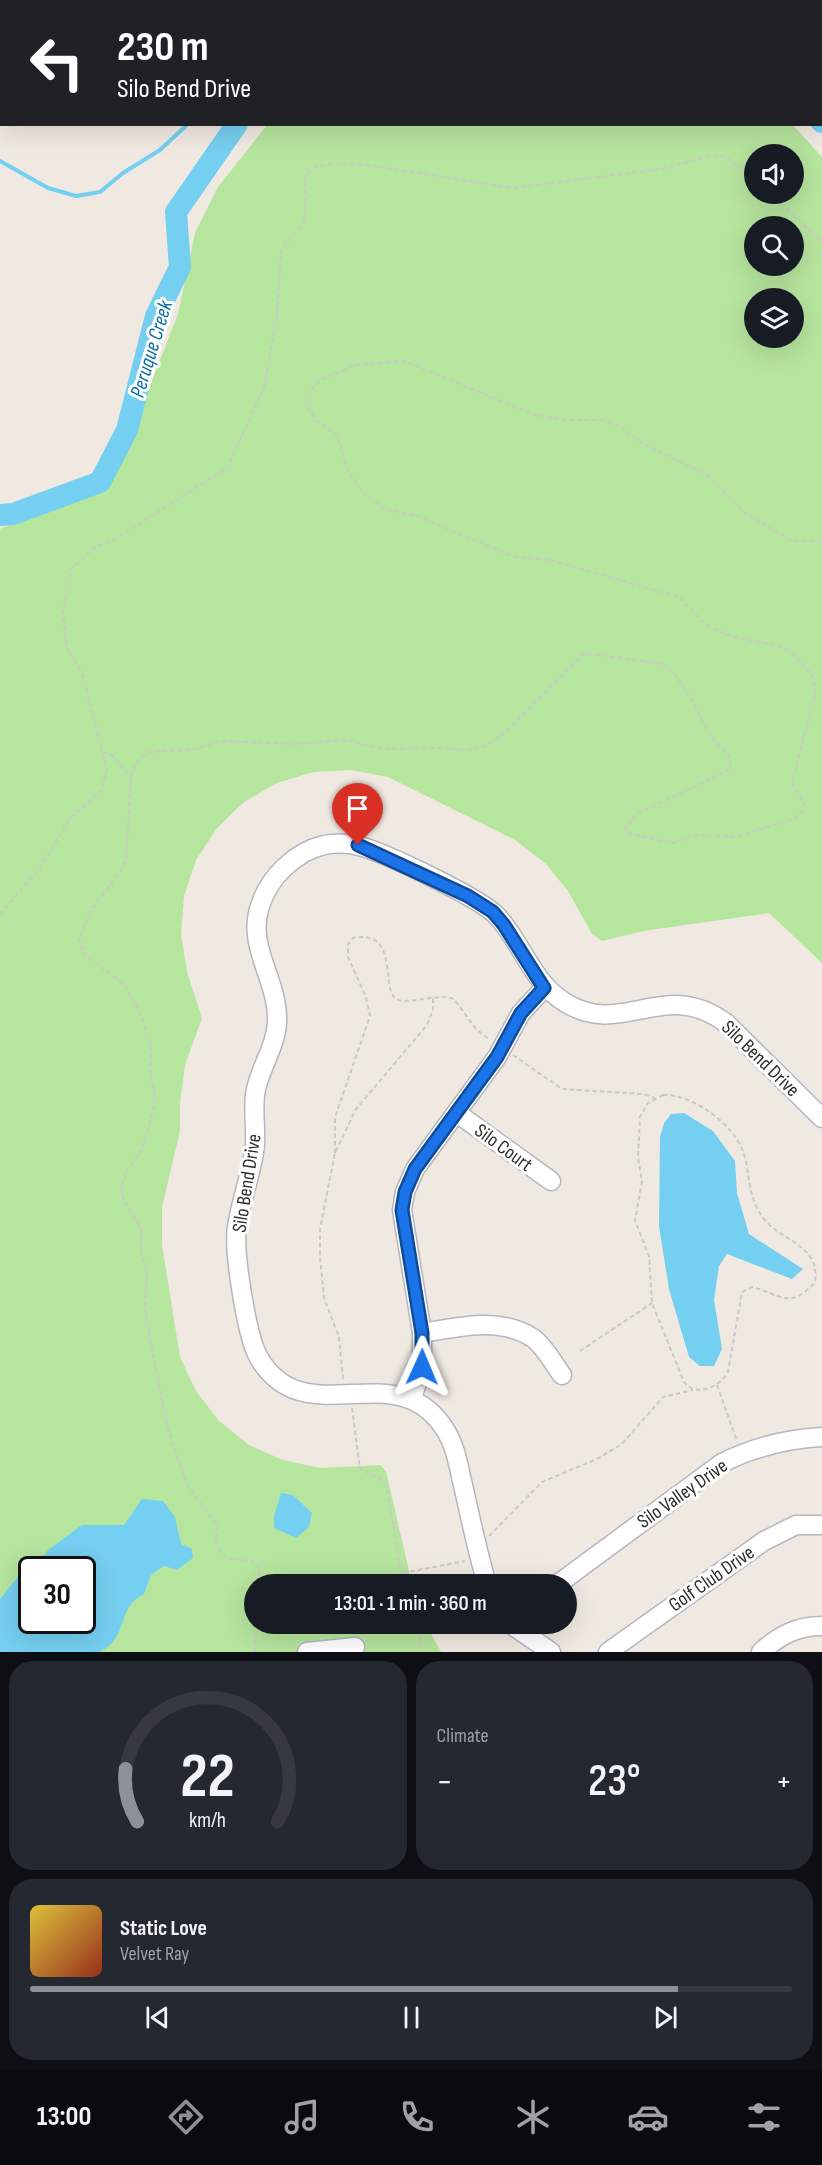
<!DOCTYPE html>
<meta charset="utf-8">
<style>
:root{--surface:#171b24;--page:#242831;--text:#f1f3f6;--muted:#9ea1a6;--line:#363941;--accent:#8c9099}
body{margin:0;font-family:"Sofia Sans Condensed",sans-serif;background:var(--page);color:var(--text);height:100vh;display:flex;flex-direction:column;font-size:22px;white-space:nowrap}
*{box-sizing:border-box;margin:0}
p{font-size:20px;color:var(--muted)}
.icon{flex:none;width:33px;height:33px;fill:none;stroke:currentColor;stroke-width:2;stroke-linecap:round;stroke-linejoin:round}
.map{position:relative;height:1652px;overflow:hidden}
.panel{display:flex;flex-direction:column;gap:9px;padding:9px;background:#0d0f14;flex:1}
.panel>*{flex:none}
.guide{position:absolute;left:0px;top:0px;width:822px;height:126px;box-shadow:0 6px 24px #0002;background:#202124;color:#fff;overflow:hidden}
.buttons{position:absolute;left:744px;top:144px;display:grid;gap:12px}
.buttons a{display:grid;place-items:center;width:60px;height:60px;border-radius:50%;background:var(--surface);box-shadow:0 6px 24px #0002;font-size:30px}
.speed{position:absolute;left:18px;top:1556px;display:flex;gap:12px;font-size:30px;font-weight:700;text-align:center}
.speed>*{display:grid;place-content:center;width:78px;height:78px;border-radius:50%;background:var(--surface);box-shadow:0 6px 24px #0002;line-height:1}
.speed .limit{border:3px solid #111;border-radius:9px;background:#fff;color:#111}
.pin{position:absolute;display:grid;place-items:center;width:51px;height:51px;color:#fff;margin:-62px -26px;border-radius:50% 50% 50% 0;rotate:-45deg;box-shadow:0 0 6px #0007}
.pin .icon{rotate:45deg}
.me{position:absolute;width:66px;margin:-33px;rotate:1deg;stroke-linejoin:round;filter:drop-shadow(0 0 4px #0008)}
.turn{display:flex;align-items:center;gap:21px;height:126px;padding:0 18px;font-size:27px}
.turn .icon{width:78px;height:78px;stroke-width:2.5}
.turn b{display:block;font-size:42px;line-height:51px}
.big{font-size:45px;font-weight:600;line-height:1.1}
.panel .card{flex:1;display:flex;flex-direction:column;justify-content:center;gap:9px;min-width:0;padding:0 21px;border-radius:24px;background:var(--page)}
.panel .dial{align-items:center;gap:0}
.dial svg{height:156px;overflow:visible;fill:none;stroke:var(--line);stroke-width:7;stroke-linecap:round;text-anchor:middle}
.dial text{fill:var(--text);stroke:none}
.song{display:flex;align-items:center;gap:18px}
.cover{width:72px;height:72px;border-radius:9px;background:linear-gradient(135deg,hsl(50 70% 55%),hsl(10 70% 35%))}
.played{height:6px;border-radius:3px;background:linear-gradient(90deg,var(--accent) 85%,var(--line) 85%)}
.keys{display:flex;justify-content:space-around;direction:ltr}
.heat{display:flex;justify-content:space-between;align-items:center;font-size:33px;direction:ltr}
.panel .tiles{flex:1;display:grid;gap:9px;grid-template-columns:1fr 1fr}
.card:last-child{grid-column:span 2}
.trip{position:absolute;left:244px;top:1574px;width:333px;height:60px;border-radius:30px;background:var(--surface);box-shadow:0 6px 24px #0002;font-weight:600;line-height:60px;text-align:center}
.dock{display:flex;height:96px;justify-content:space-around;align-items:center;background:#090b0e;color:var(--muted)}
.dock .icon{width:42px;height:42px}
.dock .on{color:var(--accent)}
.dock b{font-size:27px;color:var(--text)}
.map>svg:first-child{display:block}
</style>
<div class="map">
<svg width="822" height="1652" viewBox="0 0 822 1652">
<rect width="100%" height="100%" fill="#efe9e1"/>
<path fill="#b6e59e" fill-rule="evenodd" d="M267,125H793L822,157V963L769,913L643,931L602,941L592,934L568,891L545,863L515,840L388,777L351,770L313,772L277,783L244,802L217,828L196,860L184,896L181,934L187,972L202,1018L185,1065L180,1103V1131L162,1207V1245L180,1357L196,1391L219,1421L249,1445L283,1460L320,1468L380,1465L386,1471L412,1584H255V1623H425L441,1652H0V529L71,497L104,492L126,447L178,314L195,233L218,187ZM754,154H794V194H754ZM754,226H794V266H754ZM754,298H794V338H754ZM32,1569H82V1620H32Z"/>
<path fill="#75cff0" fill-rule="evenodd" d="M684,1113L713,1131L735,1161L737,1193L749,1234L803,1269L792,1279L727,1254L719,1266L714,1300L722,1349L714,1366H700L689,1357L669,1289L659,1226L660,1137L664,1123L671,1114Z
M281,1493L293,1495L312,1513L309,1527L296,1538L274,1528V1516Z
M142,1499L163,1501L175,1517L181,1544L192,1549L193,1558L177,1570L164,1566L151,1575L144,1594C115,1608 130,1638 99,1652H0V1599L25,1568L37,1565L48,1550L82,1525H124ZM32,1569H82V1620H32Z"/>
<g fill="none" stroke-linecap="round" stroke-linejoin="round">
<path stroke="#75cff0" stroke-width="4" d="M0,161L48,188L76,196L100,192L123,173L160,150L188,124"/>
<path stroke="#75cff0" stroke-width="22" d="M666,0L670,2
M499,2L503,0
M820,120L822,122
M0,515L13,514L100,482L127,430L156,316L180,267L176,212L237,124"/>
</g>
<path fill="#cbc7bf" d="M290,1623H325V1628L292,1634Z"/>
<g fill="none" stroke-linecap="round" stroke-linejoin="round">
<g stroke="#b4b7c1" stroke-width="21">
<path id="minor" d="M457,1113L551,1181
M422,1333C459,1327 499,1316 533,1338C544,1346 554,1364 562,1375
M412,1398L422,1367V1333L402,1210L405,1192L415,1169L497,1057L521,1013L544,988
M487,1584C477,1551 470,1515 462,1481C458,1463 455,1444 444,1428C395,1353 305,1436 259,1358C247,1338 233,1251 237,1227C241,1200 252,1172 255,1145C256,1128 253,1112 255,1095C258,1070 276,1048 277,1022C279,981 246,947 260,906C269,877 295,852 324,845C336,843 348,843 359,846C384,852 480,898 497,916C523,944 532,983 566,1003C623,1038 664,977 726,1023L822,1118
M558,1584L722,1463C754,1447 786,1439 822,1437
M509,1623L551,1652
M307,1652L355,1647
M608,1652L764,1541L796,1525H822
M761,1652C780,1635 797,1626 822,1626"/>
</g>
<path stroke="#c9c9c9" stroke-width="2" stroke-dasharray="4.5 3" stroke-linecap="butt" d="M770,194L822,241
M103,752L113,756L131,777
M0,914L41,867L70,818L101,791L107,770L82,673L67,648L63,613L71,569L96,546L112,541L227,468L264,388L277,316L281,250L304,222L306,197L304,181L307,173L315,167L333,163L368,165L513,188L661,169L711,156L726,157L754,179
M513,1055L562,1089L642,1094L655,1098
M663,1095C693,1094 735,1125 744,1154C750,1176 748,1195 761,1215C777,1241 821,1243 815,1282C789,1311 781,1294 752,1287L742,1292L728,1372C720,1387 696,1398 684,1382L652,1303L649,1256L635,1221L642,1181L638,1158L640,1117L648,1103Z
M335,1153V1117L370,1016L366,997L348,957V944L353,938C399,929 381,985 395,998C405,1007 436,992 454,999L476,1029L490,1040
M580,1351L652,1303
M343,1379L339,1337L324,1298L320,1257V1229L335,1153L356,1109L427,1025L433,1010V996
M717,1385L737,1441
M352,1408L360,1469L381,1479L387,1489L403,1584
M489,1536L542,1482L597,1459L622,1444L663,1397L693,1390
M403,1573L465,1561
M259,1584V1569L253,1561L226,1558L216,1545L217,1525L187,1485L167,1426L147,1323L145,1303L147,1270L141,1252V1228L124,1201L121,1187L127,1170L142,1150L156,1100L150,1074L151,1046L141,1015L125,985L85,955L79,939L92,909L120,872L126,859L131,777L137,762L149,752L196,749L220,741L294,744L346,740L382,749L443,748L468,750L486,746L507,731L582,655L592,654L663,664C687,682 696,713 712,737C719,748 726,748 731,762L727,771L637,814L625,829L628,833L672,843L698,835L735,837L794,819L803,811L804,803L792,783L816,690L812,675L794,654L776,645L732,637L706,625L679,597L550,560L515,557L417,516L385,509L364,494L348,471L337,435L317,421L307,406L309,392L322,379L356,365L404,361L535,415L565,420H601L618,425L647,446L706,474L744,512L792,541H822
M412,1623L420,1636L419,1652
M255,1652L256,1623"/>
<use href="#minor" stroke="#fff" stroke-width="18"/>
</g>
<g fill="none" stroke-linecap="round" stroke-linejoin="round">
<g stroke="#114b97" stroke-width="15">
<path id="route" d="M358,845L468,896L493,912L504,925L544,988L521,1013L497,1057L415,1169L405,1192L402,1210L422,1333V1367"/>
</g>
<use href="#route" stroke="#1a73e8" stroke-width="10"/>
</g>
<g text-anchor="middle" stroke-width="6" stroke-linejoin="round" paint-order="stroke">
<g font-size="20" fill="#2e2e2e" stroke="#fff">
<text transform="translate(761 1058) rotate(44)" y="7">Silo Bend Drive</text>
<text transform="translate(504 1147) rotate(36)" y="7">Silo Court</text>
<text transform="translate(246 1183) rotate(-81)" y="7">Silo Bend Drive</text>
<text transform="translate(682 1493) rotate(-35)" y="7">Silo Valley Drive</text>
<text transform="translate(711 1578) rotate(-35)" y="7">Golf Club Drive</text>
</g>
<g font-size="21" font-style="italic" fill="#0d6fa3" stroke="#fff">
<text transform="translate(151 349) rotate(-73)" y="7">Peruque Creek</text>
</g>
</g>
</svg>
<div class="buttons">
<a><svg class="icon" aria-label="sound" viewBox="0 0 24 24"><path d="M4 9h4l5-4v14l-5-4H4zM17 9q2 3 0 6"/></svg></a>
<a><svg class="icon" aria-label="search" viewBox="0 0 24 24"><circle cx="10" cy="10" r="6"/><path d="M15 15l6 6"/></svg></a>
<a><svg class="icon" aria-label="layers" viewBox="0 0 24 24"><path d="M12 4l9 5-9 5-9-5zM3 14l9 5 9-5"/></svg></a>
</div>
<div class="speed"><div class="limit">30</div></div>
<div class="pin" style="left:358px;top:845px;background:#d93025"><svg class="icon" aria-label="arrive" viewBox="0 0 24 24"><path d="M6 21V4h12l-3 4 3 4H6"/></svg></div>
<svg class="me" style="left:422px;top:1367px" viewBox="-20 -20 40 40"><path d="M0-17L14 15 0 8-14 15z" fill="#1a73e8" stroke="#fff" stroke-width="4"/></svg>
<div class="trip">13:01 · 1 min · 360 m</div>
<div class="guide">
<div class="turn"><svg class="icon" aria-label="left" viewBox="0 0 24 24"><path d="M17 20v-9H6M10 6l-5 5 5 5"/></svg><div><b>230 m</b>Silo Bend Drive</div></div>
</div>
</div>
<section class="panel">
<div class="tiles">
<div class="card dial"><svg viewBox="0 0 100 80">
<path d="M14 69A42 42 0 1 1 86 69"/>
<path d="M14 69A42 42 0 0 1 8 42" stroke="#8c9099"/>
<text x="50" y="56" font-size="32" font-weight="700">22</text>
<text x="50" y="72" font-size="11">km/h</text>
</svg></div>
<div class="card"><p>Climate</p>
<div class="heat"><a>−</a><b class="big">23°</b><a>+</a></div>
</div>
<div class="card">
<div class="song"><i class="cover"></i><div><b>Static Love</b><p>Velvet Ray</p></div></div>
<div class="played"></div>
<div class="keys"><svg class="icon" aria-label="previous" viewBox="0 0 24 24"><path d="M18 5L8 12l10 7zM5 5v14"/></svg><svg class="icon" aria-label="pause" viewBox="0 0 24 24"><path d="M8 5v14M16 5v14"/></svg><svg class="icon" aria-label="next" viewBox="0 0 24 24"><path d="M6 5l10 7-10 7zM19 5v14"/></svg></div>
</div>
</div>
</section>
<nav class="dock">
<b>13:00</b>
<svg class="icon on" aria-label="directions" viewBox="0 0 24 24"><path d="M12 3l9 9-9 9-9-9zM9 14v-3h6M13 9l2 2-2 2"/></svg>
<svg class="icon" aria-label="music" viewBox="0 0 24 24"><path d="M9 18V5l10-2v13"/><circle cx="6" cy="18" r="3"/><circle cx="16" cy="16" r="3"/></svg>
<svg class="icon" aria-label="phone" viewBox="0 0 24 24"><path d="M5 4h4l2 5-3 2q2 4 5 5l2-3 5 2v4C11 20 4 13 5 4z"/></svg>
<svg class="icon" aria-label="climate" viewBox="0 0 24 24"><path d="M12 3v18M4 7l16 10M4 17L20 7"/></svg>
<svg class="icon" aria-label="car" viewBox="0 0 24 24"><path d="M5 17H2v-5l4-1 3-4h7l3 4 3 1v5h-3M9 17h6M6 11h13"/><circle cx="7" cy="17" r="2"/><circle cx="17" cy="17" r="2"/></svg>
<svg class="icon" aria-label="filters" viewBox="0 0 24 24"><path d="M4 7h16M4 17h16"/><circle cx="9" cy="7" r="2"/><circle cx="15" cy="17" r="2"/></svg>
</nav>
